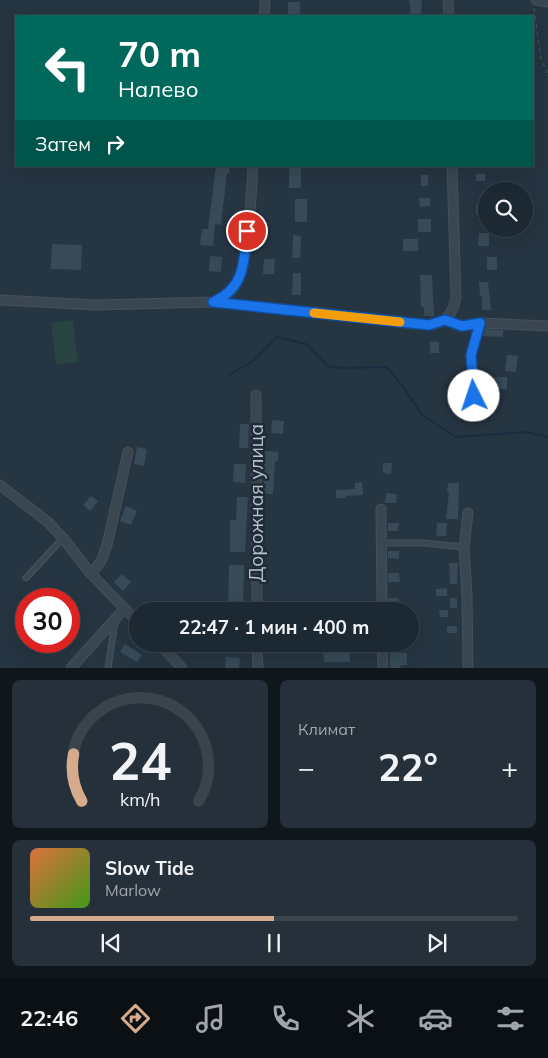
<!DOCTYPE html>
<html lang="ru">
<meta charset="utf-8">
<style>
:root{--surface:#1c2832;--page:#25303a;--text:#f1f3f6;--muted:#a0a6ac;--line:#3a444d;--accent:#d6ab8b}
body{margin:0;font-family:Mulish,sans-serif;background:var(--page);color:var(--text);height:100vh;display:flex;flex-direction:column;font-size:19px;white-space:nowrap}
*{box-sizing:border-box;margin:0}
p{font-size:16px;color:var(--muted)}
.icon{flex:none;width:28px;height:28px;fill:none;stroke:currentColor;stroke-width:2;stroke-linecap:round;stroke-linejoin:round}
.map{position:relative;height:668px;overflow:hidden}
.panel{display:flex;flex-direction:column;gap:12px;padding:12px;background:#0f161c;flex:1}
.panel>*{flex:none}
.banner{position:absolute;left:15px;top:15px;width:519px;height:152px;border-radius:0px;box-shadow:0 5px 20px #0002,0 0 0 1px var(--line);background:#00695c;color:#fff;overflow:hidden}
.controls{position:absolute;left:478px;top:182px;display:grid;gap:10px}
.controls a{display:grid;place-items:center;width:55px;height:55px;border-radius:50%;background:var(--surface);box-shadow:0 5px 20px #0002,0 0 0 1px var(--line);font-size:25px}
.speed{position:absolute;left:15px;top:588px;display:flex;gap:10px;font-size:25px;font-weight:700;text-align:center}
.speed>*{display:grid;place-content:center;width:65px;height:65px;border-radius:50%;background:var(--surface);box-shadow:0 5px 20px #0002,0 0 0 1px var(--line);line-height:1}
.speed .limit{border:8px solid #d22;background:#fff;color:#111}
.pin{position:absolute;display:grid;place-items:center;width:42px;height:42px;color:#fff;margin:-21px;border:2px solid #fff;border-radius:50%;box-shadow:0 1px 5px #0007}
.me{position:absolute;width:55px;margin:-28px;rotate:356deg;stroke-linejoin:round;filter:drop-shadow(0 0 4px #0008)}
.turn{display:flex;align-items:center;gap:18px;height:105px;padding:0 20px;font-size:22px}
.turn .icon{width:65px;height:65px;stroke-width:2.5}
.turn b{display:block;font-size:35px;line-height:42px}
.then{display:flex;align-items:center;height:48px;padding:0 20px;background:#0003;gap:10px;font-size:19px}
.big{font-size:38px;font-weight:700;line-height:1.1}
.panel .card{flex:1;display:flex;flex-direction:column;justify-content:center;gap:8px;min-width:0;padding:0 18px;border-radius:8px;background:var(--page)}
.panel .dial{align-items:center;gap:0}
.dial svg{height:130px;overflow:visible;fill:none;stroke:var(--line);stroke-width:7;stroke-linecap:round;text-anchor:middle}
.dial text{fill:var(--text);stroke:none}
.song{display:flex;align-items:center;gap:15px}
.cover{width:60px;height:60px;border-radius:8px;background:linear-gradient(135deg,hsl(20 70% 55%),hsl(100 70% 35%))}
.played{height:5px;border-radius:2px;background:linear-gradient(90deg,var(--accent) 50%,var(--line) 50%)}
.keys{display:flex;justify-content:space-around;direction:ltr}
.heat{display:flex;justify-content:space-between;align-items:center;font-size:28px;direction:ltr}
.panel .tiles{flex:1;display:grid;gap:12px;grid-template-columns:1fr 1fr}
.card:last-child{grid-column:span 2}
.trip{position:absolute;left:129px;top:602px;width:290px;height:50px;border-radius:25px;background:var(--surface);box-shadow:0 5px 20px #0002,0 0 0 1px var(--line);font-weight:700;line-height:50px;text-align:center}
.tab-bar{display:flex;height:80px;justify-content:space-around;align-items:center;background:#0b1014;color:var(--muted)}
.tab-bar .icon{width:35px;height:35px}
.tab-bar .current{color:var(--accent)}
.tab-bar b{font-size:22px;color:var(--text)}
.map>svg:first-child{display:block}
</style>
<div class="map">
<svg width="548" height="668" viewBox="0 0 548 668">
<rect width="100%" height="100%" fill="#263542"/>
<path fill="#284342" d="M73,320L78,362L56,365L51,323Z"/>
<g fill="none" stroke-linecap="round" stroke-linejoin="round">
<path stroke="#182e40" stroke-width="2" d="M229,375L253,361L277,337L306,344L328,366L342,368L387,367L403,387L422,415L456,437L526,432L548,437"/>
</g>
<path fill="#384a58" d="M409,0H422L421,16H411Z
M288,2H300V16H288Z
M216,166H229V173H227L221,225L215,224L213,246L200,245L202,229H208Z
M289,166H301V188H289Z
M476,174H485V181H476Z
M421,175H428V186H421Z
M419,198H430V206L420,207Z
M295,199H307V222H295Z
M476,205H486V214H476Z
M418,219H431V232H418Z
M479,233H489V246H478Z
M293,235L301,236L300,258H292Z
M403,239H418V251H403Z
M52,244L82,245L81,270L51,269Z
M210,256L222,257L221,272L209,271Z
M487,257H497V270H487Z
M264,259H275L274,274H263Z
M293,273H301V295H292Z
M420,275H432L434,316H424V307H421Z
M479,282H488L491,310H482V296H480Z
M485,329L503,330V337L483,336Z
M430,341L439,342V353H430Z
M507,355L518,356L516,372L505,371Z
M487,377H507V389H492L493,410L485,411V396H487Z
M272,420L284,421L283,434L271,433Z
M240,424H249L248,448H239Z
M137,447L147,449L144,466L134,464Z
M265,451L278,452V461H275L273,494H263Z
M383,463H392L391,474L383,473Z
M234,464H246L245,483L233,482Z
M362,482L363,495L346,496V498H336V490L355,489V483Z
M448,483H459L458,519H446L449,492H447Z
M386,493L397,494L396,503H385Z
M91,496L98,501L90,511L83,505Z
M237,497H248L245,552H230V520H236Z
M126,506L137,511L131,525L120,521Z
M388,523H399L398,531H388Z
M437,523H447L446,536H436Z
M388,551H399V559L388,558Z
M449,563H458L457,584H450Z
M229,565H244L243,611H228Z
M388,573H399L400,582H388Z
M122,574L131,582L123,591L114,582Z
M447,588V596H436V589Z
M388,598H399V608L388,609Z
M450,598H457V608H450Z
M439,610H448V617H440Z
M447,626H457V633H447Z
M125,644L142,655L137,662L120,652Z
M207,644H217L216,650H206Z
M333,644H349L350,662H324L323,647H333Z
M390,653H407V665H401L400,668H390Z
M226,657L240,658L239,668H225Z"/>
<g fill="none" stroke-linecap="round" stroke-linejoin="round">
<g stroke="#44505b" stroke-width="7">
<path id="lane" d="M382,543H424L464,547
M26,578L63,538
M108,668L115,622"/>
</g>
<g stroke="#44505b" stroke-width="11">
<path id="street" d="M448,0L449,16
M536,0L548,2
M264,16L265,0
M0,300L95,305L213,302L429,325C445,323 453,314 456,298L452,166
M213,302C222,298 229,295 235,286C249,264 251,195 253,166
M445,320L462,326L480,323L548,326
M256,395L257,611
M474,396L471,355L480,323
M0,485L48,522L63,538L91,574L138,622
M381,509L382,611
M468,513L464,547L467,596L468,668
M91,574L101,561L107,545L128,452
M159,644L182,668
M257,644L258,668
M382,644L383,668
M71,668L124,609"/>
</g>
<path stroke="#415a59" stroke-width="1" stroke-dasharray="4 4" stroke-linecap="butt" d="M534,8L541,60L548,73"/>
<use href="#lane" stroke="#3a4751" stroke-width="4.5"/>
<use href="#street" stroke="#3a4751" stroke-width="9"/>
</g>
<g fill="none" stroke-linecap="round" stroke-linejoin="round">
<g stroke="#114b97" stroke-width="12">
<path id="route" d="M247,231C244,262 245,288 213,302L429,325L445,320L462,326L480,323L471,355L474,396"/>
</g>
<use href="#route" stroke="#1a73e8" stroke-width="9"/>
<path stroke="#f59e0b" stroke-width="9" d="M314,313L400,322"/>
</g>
<g text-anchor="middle" stroke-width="5" stroke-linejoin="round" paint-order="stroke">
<g font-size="19" fill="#b7c1cc" stroke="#1f2c37">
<text transform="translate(256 503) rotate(-90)" y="7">Дорожная улица</text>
</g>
</g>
</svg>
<div class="controls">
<a><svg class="icon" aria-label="search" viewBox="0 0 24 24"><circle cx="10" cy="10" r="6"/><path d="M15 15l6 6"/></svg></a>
</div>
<div class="speed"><div class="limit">30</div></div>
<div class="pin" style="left:247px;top:231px;background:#d93025"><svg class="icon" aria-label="arrive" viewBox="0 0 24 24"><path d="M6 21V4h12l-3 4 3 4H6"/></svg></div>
<svg class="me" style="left:474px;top:396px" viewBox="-20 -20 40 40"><circle r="19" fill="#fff"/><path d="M0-13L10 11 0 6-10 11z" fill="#1a73e8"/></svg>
<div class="trip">22:47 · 1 мин · 400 m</div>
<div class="banner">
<div class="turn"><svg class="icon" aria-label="left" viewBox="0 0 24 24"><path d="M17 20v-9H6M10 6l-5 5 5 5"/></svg><div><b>70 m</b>Налево</div></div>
<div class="then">Затем<svg class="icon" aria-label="right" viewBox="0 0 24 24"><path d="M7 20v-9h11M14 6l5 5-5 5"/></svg></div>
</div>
</div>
<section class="panel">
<div class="tiles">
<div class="card dial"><svg viewBox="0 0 100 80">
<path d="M14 69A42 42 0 1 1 86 69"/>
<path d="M14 69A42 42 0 0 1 9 40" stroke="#d6ab8b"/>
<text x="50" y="56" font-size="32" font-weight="700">24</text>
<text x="50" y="72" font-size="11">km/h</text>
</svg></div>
<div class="card"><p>Климат</p>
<div class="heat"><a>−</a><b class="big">22°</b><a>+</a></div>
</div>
<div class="card">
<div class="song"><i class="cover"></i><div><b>Slow Tide</b><p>Marlow</p></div></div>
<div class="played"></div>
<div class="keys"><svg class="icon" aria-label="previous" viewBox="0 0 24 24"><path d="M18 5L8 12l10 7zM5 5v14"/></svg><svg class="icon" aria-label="pause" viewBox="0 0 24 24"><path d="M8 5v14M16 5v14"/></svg><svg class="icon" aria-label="next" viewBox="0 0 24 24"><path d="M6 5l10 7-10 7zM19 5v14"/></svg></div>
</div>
</div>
</section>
<nav class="tab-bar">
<b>22:46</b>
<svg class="icon current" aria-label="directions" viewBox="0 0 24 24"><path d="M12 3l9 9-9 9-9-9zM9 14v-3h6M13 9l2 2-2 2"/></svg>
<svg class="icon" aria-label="music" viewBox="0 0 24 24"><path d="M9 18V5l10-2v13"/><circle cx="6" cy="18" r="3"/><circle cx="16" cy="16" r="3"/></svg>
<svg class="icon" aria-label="phone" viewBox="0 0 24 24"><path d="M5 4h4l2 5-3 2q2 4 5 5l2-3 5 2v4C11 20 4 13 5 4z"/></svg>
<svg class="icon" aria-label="climate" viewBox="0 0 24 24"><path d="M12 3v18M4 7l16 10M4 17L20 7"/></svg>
<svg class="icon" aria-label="car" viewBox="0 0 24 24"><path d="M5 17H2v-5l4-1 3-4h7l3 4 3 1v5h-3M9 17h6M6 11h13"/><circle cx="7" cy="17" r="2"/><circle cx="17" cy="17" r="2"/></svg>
<svg class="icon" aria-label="filters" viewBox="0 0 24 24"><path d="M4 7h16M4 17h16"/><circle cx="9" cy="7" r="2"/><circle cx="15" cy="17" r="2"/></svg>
</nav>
